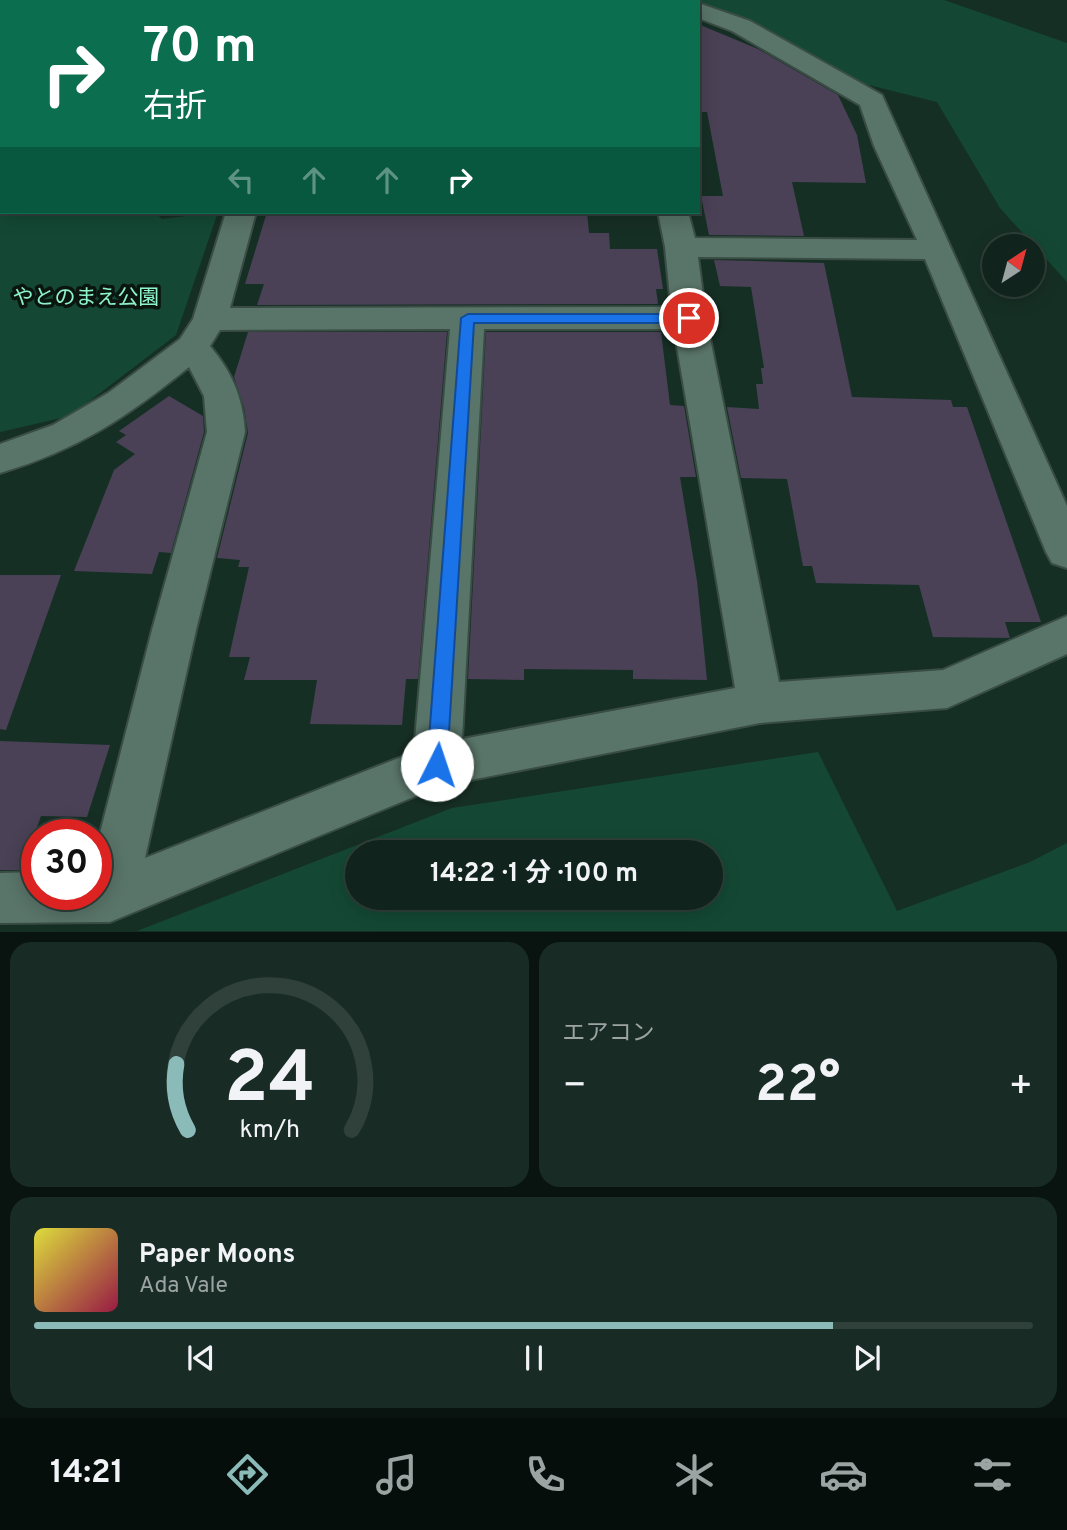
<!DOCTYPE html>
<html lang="ja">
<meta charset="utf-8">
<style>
:root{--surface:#10231c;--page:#192b25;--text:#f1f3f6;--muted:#9ca4a3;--line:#30403b;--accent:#8bbbb9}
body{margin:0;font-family:Overpass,"Noto Sans JP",sans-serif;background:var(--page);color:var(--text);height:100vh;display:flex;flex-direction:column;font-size:26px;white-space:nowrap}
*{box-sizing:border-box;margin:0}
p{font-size:23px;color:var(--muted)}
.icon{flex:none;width:38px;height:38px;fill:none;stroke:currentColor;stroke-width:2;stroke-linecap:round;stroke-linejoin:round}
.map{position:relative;height:932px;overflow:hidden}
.details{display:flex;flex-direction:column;gap:10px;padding:10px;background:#09130f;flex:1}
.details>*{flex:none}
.banner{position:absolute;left:0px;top:0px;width:700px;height:214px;box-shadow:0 4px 18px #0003,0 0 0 2px var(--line);background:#0b6e4f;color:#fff;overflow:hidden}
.needle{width:46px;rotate:36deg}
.buttons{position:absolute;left:982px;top:234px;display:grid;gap:14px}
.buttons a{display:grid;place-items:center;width:63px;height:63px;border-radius:50%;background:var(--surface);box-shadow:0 4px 18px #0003,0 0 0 2px var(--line);font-size:35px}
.speed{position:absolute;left:21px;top:819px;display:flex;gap:14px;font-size:35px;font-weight:700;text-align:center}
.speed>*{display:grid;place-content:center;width:91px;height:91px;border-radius:50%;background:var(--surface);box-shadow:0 4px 18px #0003,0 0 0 2px var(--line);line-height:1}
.speed .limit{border:10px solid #d22;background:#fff;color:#111}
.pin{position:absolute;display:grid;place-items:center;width:60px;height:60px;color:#fff;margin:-30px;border:4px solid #fff;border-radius:50%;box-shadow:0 2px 7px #0007}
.me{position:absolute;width:77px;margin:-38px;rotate:4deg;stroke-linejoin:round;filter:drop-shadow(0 0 5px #0008)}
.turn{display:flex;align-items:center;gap:24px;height:147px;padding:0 28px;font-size:32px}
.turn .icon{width:91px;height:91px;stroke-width:2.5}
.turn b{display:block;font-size:49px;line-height:60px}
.lanes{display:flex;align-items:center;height:66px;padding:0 28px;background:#0003;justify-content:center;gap:35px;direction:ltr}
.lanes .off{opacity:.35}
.big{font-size:52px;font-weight:700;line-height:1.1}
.details .card{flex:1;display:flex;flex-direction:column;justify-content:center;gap:10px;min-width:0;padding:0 24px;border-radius:21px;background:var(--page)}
.details .dial{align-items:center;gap:0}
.dial svg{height:182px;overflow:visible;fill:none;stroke:var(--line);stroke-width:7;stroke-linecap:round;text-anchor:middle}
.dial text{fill:var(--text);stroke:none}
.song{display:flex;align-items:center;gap:21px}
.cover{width:84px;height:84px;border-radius:10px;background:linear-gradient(135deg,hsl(60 70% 55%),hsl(340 70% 35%))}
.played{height:7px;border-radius:4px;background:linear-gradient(90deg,var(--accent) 80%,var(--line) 80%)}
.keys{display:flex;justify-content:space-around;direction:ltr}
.heat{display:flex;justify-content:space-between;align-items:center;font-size:38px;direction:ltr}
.details .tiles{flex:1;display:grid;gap:10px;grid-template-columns:1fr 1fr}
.card:last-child{grid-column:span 2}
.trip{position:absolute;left:345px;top:840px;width:378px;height:70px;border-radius:35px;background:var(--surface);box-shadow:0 4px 18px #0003,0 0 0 2px var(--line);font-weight:700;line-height:70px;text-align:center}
.dock{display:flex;height:112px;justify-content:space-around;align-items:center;background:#060e0b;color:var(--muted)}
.dock .icon{width:49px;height:49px}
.dock .on{color:var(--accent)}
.dock b{font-size:32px;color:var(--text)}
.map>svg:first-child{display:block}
</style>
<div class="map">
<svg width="1067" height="932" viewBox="0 0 1067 932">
<rect width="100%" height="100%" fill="#162f25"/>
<path fill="#144835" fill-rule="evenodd" d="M689,0H944L1067,43V282L1000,208L937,102L861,83L698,2Z
M0,110L2,212H155L162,219L218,212L176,335L70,416L0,432Z
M818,752L897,911L1030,862L1067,843V931H137L452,808ZM357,852H710V898H357Z"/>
<path fill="#4a4156" d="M698,24L758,49L838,95L857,135L866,183L792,182L804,236L709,235L701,196H723L707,112H698Z
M267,212H587L589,233H609L610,249H657L663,289H656L658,304L257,305L264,284H245Z
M714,260L824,263L852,397L951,400L953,407H967L1041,622H1005L1010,638L933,637L919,585L816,583L812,566H803L787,479L741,478L727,407L759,409L756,384H763L761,368H764L751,287L720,286Z
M248,332H447L418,679H406L402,725L310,724L317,680H244L250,657H229L249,567H238L240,560L217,558L248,433L244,407L234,377Z
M486,332H661L670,405L684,406L696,477H680L697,581L707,680L633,679V670L524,669V680L468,679Z
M169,396L203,416L204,432L171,553L159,552L152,574L74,571L114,470L135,454L116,442L126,435L119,431Z
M0,575H61L6,730L0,729Z
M0,741L110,745L87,817L41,816L22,870H0Z"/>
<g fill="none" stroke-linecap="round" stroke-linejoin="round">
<g stroke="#394d44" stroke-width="4">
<path id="minor" d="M30,0H54L29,2Z
M190,0H214L189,2Z
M339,0H363L338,2Z
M488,0H512V2H488Z
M633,0H657V2H633Z
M698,3L750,21L882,95L1067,506V568L1052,563L1046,552L925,259L698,257L706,318L779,682L943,670L1067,616V654L947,708L760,723L440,786L110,922L0,923V873L37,872V894H96V849L152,630L207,432L204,396L189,367C127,417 78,450 0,473V444L53,425L108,393L180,339L193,319L226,212H256L230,308L671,307L665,247L658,212H688L695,238L917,240L874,146L860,105L732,31L698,18ZM450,329L414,752L145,858L196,630L245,432C243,398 232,372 210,346L220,330ZM484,329H674L735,688L462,739Z
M0,14H2V28H0Z
M2,41V59L0,60V42Z
M0,96H2V112H0Z"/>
</g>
<use href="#minor" fill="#597468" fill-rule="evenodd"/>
</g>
<path fill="#1a73e8" stroke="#114b97" stroke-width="2" d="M468,314H689L696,318L689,323H474L447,765L444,772L437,774L430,772L427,765L461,318Z"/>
<g text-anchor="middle" stroke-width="7" stroke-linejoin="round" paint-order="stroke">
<g font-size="21" fill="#8df3c8" stroke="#0a1510">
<text x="86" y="304">やとのまえ公園</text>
</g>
</g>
</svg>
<div class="buttons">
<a><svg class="needle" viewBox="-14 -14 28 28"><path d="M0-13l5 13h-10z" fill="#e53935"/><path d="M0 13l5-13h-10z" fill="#9ca4a3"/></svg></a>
</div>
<div class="speed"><div class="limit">30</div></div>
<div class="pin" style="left:689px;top:318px;background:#d93025"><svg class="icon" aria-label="arrive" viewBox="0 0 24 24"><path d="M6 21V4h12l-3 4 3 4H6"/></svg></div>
<svg class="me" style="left:437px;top:765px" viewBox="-20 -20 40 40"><circle r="19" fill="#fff"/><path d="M0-13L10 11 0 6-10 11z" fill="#1a73e8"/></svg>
<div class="trip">14:22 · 1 分 · 100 m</div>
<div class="banner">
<div class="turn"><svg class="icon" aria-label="right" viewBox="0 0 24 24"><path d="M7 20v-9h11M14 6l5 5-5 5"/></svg><div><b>70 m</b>右折</div></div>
<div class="lanes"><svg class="icon off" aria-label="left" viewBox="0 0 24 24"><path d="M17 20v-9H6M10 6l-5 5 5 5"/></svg><svg class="icon off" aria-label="ahead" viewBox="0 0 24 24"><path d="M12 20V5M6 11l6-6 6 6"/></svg><svg class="icon off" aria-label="ahead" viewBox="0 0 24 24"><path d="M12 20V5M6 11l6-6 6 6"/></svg><svg class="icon" aria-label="right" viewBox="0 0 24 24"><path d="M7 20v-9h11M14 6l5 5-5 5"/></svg></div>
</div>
</div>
<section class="details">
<div class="tiles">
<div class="card dial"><svg viewBox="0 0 100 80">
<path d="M14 69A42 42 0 1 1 86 69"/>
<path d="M14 69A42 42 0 0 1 9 40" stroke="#8bbbb9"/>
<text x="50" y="56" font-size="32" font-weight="700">24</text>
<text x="50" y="72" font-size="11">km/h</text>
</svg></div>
<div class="card"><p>エアコン</p>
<div class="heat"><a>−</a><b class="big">22°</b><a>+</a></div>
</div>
<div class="card">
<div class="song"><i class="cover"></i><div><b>Paper Moons</b><p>Ada Vale</p></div></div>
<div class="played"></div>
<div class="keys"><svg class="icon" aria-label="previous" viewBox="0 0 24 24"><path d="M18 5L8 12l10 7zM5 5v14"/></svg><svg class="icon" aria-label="pause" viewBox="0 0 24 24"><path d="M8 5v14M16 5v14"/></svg><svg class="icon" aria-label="next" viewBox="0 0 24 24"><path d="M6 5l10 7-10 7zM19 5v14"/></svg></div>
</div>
</div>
</section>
<nav class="dock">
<b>14:21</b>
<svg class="icon on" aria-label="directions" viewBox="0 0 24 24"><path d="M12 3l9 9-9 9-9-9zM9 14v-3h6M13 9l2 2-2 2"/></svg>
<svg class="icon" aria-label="music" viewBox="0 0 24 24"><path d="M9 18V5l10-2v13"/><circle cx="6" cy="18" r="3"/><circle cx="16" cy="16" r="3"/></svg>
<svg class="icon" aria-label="phone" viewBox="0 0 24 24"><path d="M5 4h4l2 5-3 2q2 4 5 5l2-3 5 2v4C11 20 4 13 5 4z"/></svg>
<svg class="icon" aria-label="climate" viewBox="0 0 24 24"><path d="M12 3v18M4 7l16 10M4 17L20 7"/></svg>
<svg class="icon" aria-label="car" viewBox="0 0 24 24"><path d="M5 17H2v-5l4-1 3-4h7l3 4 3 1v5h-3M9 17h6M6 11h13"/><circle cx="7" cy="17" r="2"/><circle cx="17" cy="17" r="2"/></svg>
<svg class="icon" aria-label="filters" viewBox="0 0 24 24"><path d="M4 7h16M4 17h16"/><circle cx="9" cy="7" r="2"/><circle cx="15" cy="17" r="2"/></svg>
</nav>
